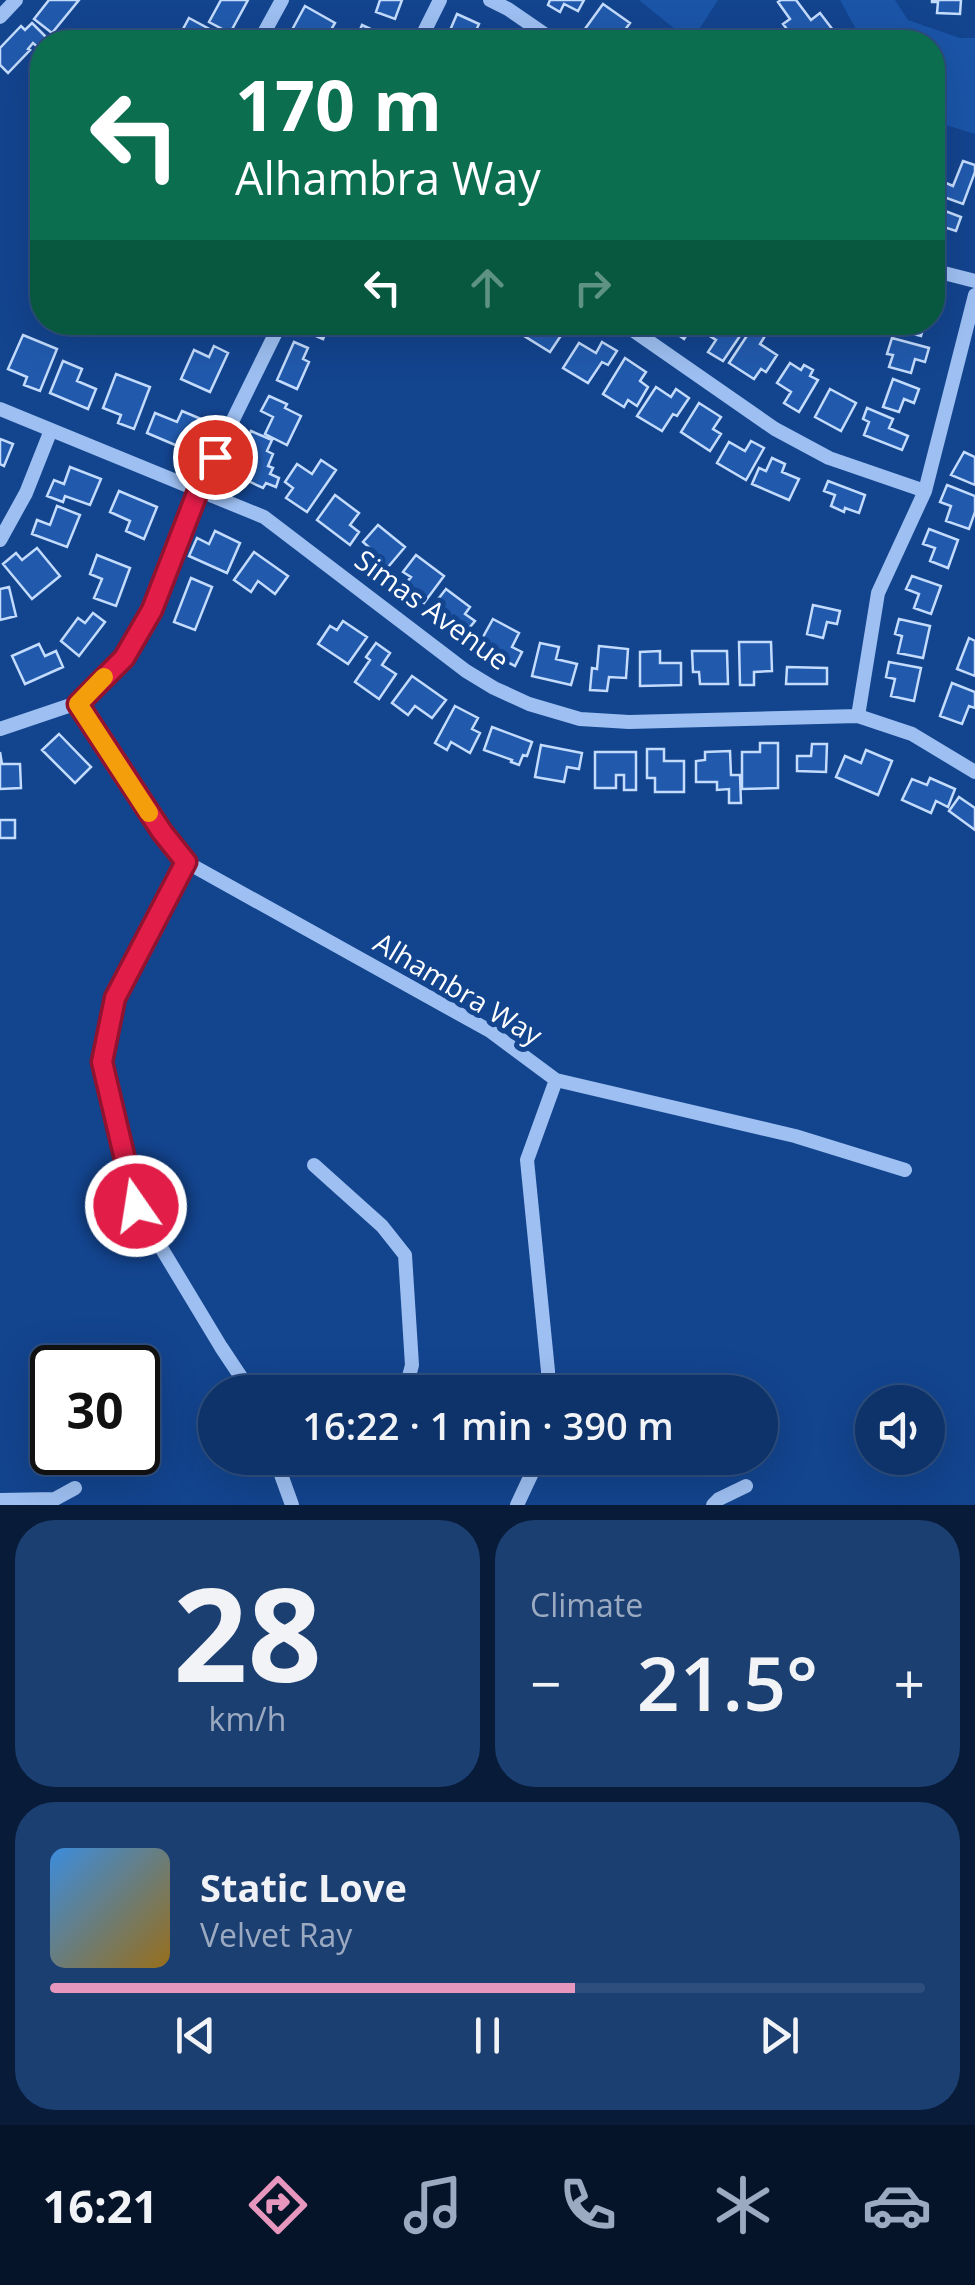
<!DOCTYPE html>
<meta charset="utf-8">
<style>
:root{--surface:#0e336a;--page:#1c3f72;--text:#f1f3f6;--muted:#9baac1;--line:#2e4e7e;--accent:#e797bd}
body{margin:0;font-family:"Open Sans",sans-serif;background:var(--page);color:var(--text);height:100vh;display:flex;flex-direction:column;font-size:38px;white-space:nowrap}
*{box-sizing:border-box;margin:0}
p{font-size:32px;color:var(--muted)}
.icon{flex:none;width:55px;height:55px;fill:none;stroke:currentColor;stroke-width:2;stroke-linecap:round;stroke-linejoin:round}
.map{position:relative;height:1505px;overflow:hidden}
.details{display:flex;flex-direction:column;gap:15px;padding:15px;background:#081c3a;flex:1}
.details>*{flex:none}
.hud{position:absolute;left:30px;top:30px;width:915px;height:305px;border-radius:40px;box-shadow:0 10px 40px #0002,0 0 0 2px var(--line);background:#0b6e4f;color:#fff;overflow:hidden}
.tools{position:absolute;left:855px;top:1385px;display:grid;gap:20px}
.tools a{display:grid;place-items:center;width:90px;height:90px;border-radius:50%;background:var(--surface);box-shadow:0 10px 40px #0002,0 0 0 2px var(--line);font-size:50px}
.speed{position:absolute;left:30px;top:1345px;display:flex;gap:20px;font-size:50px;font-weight:700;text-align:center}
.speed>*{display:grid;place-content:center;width:130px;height:130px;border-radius:50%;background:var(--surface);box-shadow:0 10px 40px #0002,0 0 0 2px var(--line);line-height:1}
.speed .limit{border:5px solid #111;border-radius:15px;background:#fff;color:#111}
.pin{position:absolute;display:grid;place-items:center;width:85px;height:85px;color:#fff;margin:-42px;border:5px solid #fff;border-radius:50%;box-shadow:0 2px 10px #0007}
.me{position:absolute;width:110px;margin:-55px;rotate:347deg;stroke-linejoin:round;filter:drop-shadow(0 0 8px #0008)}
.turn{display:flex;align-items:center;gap:35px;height:210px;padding:0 40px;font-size:45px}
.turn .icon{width:130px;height:130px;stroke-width:2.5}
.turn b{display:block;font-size:70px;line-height:85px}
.lanes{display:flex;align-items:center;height:95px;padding:0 40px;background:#0003;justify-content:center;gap:50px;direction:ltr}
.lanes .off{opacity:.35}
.big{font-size:75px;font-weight:600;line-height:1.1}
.details .widget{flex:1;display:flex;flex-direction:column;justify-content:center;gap:15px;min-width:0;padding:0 35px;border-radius:40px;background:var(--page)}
.details .dial{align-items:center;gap:0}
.dial b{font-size:130px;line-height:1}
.song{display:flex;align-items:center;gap:30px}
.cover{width:120px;height:120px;border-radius:15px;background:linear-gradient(135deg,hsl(210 70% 55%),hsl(40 70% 35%))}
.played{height:10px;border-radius:5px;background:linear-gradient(90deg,var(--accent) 60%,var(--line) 60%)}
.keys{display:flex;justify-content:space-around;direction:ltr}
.heat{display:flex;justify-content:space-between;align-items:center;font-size:55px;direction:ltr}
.details .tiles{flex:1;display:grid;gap:15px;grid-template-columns:1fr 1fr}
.widget:last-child{grid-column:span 2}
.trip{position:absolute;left:198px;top:1375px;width:580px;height:100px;border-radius:50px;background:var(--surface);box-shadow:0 10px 40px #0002,0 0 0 2px var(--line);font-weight:600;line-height:100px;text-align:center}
.dock{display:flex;height:160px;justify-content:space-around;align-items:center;background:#06142a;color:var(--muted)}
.dock .icon{width:70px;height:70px}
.dock .current{color:var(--accent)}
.dock b{font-size:45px;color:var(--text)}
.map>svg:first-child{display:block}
</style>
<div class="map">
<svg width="975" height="1505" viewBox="0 0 975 1505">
<rect width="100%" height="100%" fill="#13448e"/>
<path fill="#1b55a8" d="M639,0H718L691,42Z
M840,0H895L908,20L960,38H975V134L933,121L932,42H863Z"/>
<path fill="#215aad" stroke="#c3dbfc" stroke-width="2.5" d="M49,0H79L52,33L34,19Z
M221,0H248L230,33L209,22Z
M380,0H402L395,19L376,12Z
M550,0H584L578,11L564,4L560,12L548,5Z
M781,0H796L811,20L820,13L836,34L825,42H821L814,33L800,42H797L783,24L790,19L778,2Z
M932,0H961L960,14L937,13L938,2H932Z
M603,4L630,23L616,42L602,33L595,42L582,33Z
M305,6L335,23L324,42L286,41Z
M457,14L479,24L471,42H445Z
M189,18L215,32L209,42H176Z
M32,23L49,40L42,42L40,49L33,43L28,49L30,50L8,73L0,65V48L21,26L25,30Z
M362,25L384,35L380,42H355Z
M963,161L975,165V172L963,204L941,196L946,183L953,186Z
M932,206L961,217L956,231L944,227L938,245L932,243Z
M305,322H330L323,339L302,330Z
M529,322L552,324L570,322L550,352L521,334Z
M675,322H691L694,324L684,339L670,329Z
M703,322H740L738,326L744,330L723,361L708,352L716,340L698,329Z
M900,322H925L921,336L898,330Z
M752,328L765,336L760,344L777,355L766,372L761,369L754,379L729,363Z
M23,335L57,349L40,391L24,385L27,377L8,369Z
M892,338L929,348L925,362L915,359L911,373L889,367L893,355L887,354Z
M294,342L308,348L303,359L309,362L297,389L277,380Z
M602,342L617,351L608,365L602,362L588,383L563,368L579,343L596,353Z
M214,346L228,353L210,392L181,379L194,350L209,357Z
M625,358L646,372L640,381L648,387L637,406L628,400L624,407L603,394Z
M63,361L82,369L77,381L96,389L88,409L50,393Z
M790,363L801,370L804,365L813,370L810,376L818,380L799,412L784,403L791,392L777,383Z
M116,374L150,387L134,429L118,423L121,415L103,408Z
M893,379L919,389L914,403L904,399L899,412L883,407Z
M656,387L671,397L676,389L689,398L677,416L673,414L662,431L637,416Z
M830,389L856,403L841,431L815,417Z
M269,396L287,404L285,408L301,416L287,445L265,434L273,417L261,411Z
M699,403L721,417L713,429L721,434L710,451L681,432Z
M867,408L893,419L889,428L908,436L902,450L864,435L869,422L863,419Z
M182,411L201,419L187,450L147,433L155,413L177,422Z
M251,431L272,440L267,451L273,454L268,466L273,468L270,474L279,478L276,487L266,483L263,488L233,474Z
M0,439L13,444L4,466L0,464Z
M751,441L764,448L746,480L717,463L729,442L745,451Z
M964,452L975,457V485L951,475Z
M772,458L785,464L782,472L799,479L789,500L752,484L759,468L766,471Z
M321,460L336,470L307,512L286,498L293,488L285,482L297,464L312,474Z
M70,467L101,479L90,505L65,496L63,502L47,496L54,480L64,484Z
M828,481L865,495L859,513L845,508L844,512L831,506L835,495L824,491Z
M947,485L975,496V512L969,529L946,521L951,506L940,502Z
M119,491L157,507L144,539L126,531L130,521L110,512Z
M335,495L359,513L350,525L359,532L350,545L317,520Z
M57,506L80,515L67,547L32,534L37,520L50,525Z
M378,525L405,547L383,573L366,558L372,550L363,542Z
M929,529L958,540L948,568L930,561L935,548L923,544Z
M215,531L240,543L227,573L189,556L197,538L209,544Z
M37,548L60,576L32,599L3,564L16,553L22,560Z
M254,552L288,576L275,594L258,581L251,592L234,580Z
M97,555L130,568L116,606L94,598L102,579L90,574Z
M416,555L444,576L424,603L403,587L411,577L403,572Z
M912,576L941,586L931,614L914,608L919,594L906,589Z
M191,578L212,587L195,630L174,622Z
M9,587L16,616L0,620V589Z
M446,589L470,607L465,614L475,621L465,633L432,607Z
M813,605L840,611L837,624L827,622L823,638L807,634Z
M93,613L105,622L79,656L61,641L78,618L85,623Z
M493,619L519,633L512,647L522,652L515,666L478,646Z
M899,619L930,626L923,658L898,653L902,636L895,634Z
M343,621L367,637L348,664L318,644L330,626L337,630Z
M969,638L975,641V676L957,669Z
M739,642H771L772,671L754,672V685H740Z
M376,643L390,653L382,665L396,674L379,699L355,682L370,660L366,657Z
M540,643L559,647L556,659L577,664L571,685L532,676Z
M39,644L45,656L56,651L63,667L25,684L12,656Z
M599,646L628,649L626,678L609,677L607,691L590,690L592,668L597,669Z
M660,651V663H681V685L640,686V652Z
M692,651H727L728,684H700L699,672H693Z
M889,662L921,668L914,701L891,696L895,679L886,677Z
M787,667L827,668V684H786Z
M412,676L446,700L432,718L415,706L408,715L392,703Z
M952,683L975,692V708L969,706L962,724L940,716Z
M455,706L478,718L472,729L480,733L470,753L451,742L447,750L435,743Z
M492,727L532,742L527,756L523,755L519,765L511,762L512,760L484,750Z
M59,734L91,767L75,783L42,750Z
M760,743H778V788L742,789V752H760Z
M812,744H827L826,772L797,771V756H811Z
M541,745L582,753L579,769L567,767L564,782L535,777Z
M647,749H664V761H684V792H655V778H647Z
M866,750L892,761L878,795L836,777L845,756L861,763Z
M730,751L731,775H740L741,803H729V789L717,790V782H696V761L705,760V752Z
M0,752L2,764H20L21,788L0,789Z
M595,752H636V790H624V775H616V788H595Z
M930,778L955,789L948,807L936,801L931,813L902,800L912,779L927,785Z
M959,797L975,808V830L949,811Z
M0,820H15V838H0Z"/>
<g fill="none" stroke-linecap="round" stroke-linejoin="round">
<path stroke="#9dbff1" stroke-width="14" d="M490,0L508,9L556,42
M0,17L16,0
M259,42L282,0
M419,42L440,0
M932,270L975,281
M621,322L775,429L829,458L925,491
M0,409L264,517L466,671L494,688L529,704L580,719L629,722L858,716L912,734L975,772
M0,540L26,493L51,430
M77,703L162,832L186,862L490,1031L556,1080L795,1136L905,1170
M858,716L878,593L925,491L975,295
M0,729L77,703L123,658L152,609L198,491L281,322
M186,862L115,998L102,1062L136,1206L221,1347L251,1392
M314,1165L382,1226L405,1255L412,1365L405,1392
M243,1382L269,1381L313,1392
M548,1392V1371L527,1160L556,1080
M275,1458L292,1505
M0,1500L55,1499L75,1488
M517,1505L539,1458
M713,1505L719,1499L746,1486"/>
</g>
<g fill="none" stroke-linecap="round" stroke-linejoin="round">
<g stroke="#92132f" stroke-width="25">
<path id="route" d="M136,1206L102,1062L115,998L186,862L162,832L78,704L124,658L152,610L198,491L215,457"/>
</g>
<use href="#route" stroke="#e11d48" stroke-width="18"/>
<path stroke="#f59e0b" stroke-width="18" d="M104,677L78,704L149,813"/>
</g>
<g text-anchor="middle" stroke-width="10" stroke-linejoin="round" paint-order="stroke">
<g font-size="28" fill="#fff" stroke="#13448e">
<text transform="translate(432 610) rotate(36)" y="10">Simas Avenue</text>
<text transform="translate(458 989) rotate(31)" y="10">Alhambra Way</text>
</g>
</g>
</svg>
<div class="tools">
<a><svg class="icon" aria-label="sound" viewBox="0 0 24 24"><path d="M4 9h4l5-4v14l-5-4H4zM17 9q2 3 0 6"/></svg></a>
</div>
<div class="speed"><div class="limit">30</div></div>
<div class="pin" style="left:215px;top:457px;background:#d93025"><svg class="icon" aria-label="arrive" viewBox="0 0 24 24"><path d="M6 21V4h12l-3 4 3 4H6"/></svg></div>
<svg class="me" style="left:136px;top:1206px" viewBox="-20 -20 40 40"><circle r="17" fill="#e11d48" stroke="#fff" stroke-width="3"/><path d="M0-11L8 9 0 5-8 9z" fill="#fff"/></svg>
<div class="trip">16:22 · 1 min · 390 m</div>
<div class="hud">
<div class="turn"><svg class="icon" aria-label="left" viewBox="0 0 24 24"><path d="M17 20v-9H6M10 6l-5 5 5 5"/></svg><div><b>170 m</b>Alhambra Way</div></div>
<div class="lanes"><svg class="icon" aria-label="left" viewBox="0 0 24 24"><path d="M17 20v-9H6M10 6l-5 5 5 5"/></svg><svg class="icon off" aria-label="ahead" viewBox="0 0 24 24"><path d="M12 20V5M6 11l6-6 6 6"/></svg><svg class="icon off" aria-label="right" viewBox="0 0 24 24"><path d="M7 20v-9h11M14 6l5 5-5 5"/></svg></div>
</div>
</div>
<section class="details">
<div class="tiles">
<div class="widget dial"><b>28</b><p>km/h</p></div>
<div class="widget"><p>Climate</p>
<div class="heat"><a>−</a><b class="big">21.5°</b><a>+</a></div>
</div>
<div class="widget">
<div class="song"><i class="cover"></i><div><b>Static Love</b><p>Velvet Ray</p></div></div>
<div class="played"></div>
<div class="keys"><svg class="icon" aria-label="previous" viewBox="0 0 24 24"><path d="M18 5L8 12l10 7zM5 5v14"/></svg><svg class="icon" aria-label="pause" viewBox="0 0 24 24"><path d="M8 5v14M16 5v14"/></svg><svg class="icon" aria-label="next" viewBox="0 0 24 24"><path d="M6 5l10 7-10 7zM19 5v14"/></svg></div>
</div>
</div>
</section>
<nav class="dock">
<b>16:21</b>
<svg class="icon current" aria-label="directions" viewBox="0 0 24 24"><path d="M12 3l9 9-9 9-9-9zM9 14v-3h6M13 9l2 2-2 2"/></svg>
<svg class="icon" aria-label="music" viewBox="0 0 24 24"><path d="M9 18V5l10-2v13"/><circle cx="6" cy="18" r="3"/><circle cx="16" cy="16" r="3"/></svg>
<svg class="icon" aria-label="phone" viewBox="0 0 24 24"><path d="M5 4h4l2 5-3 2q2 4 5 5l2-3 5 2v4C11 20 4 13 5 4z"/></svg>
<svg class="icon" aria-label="climate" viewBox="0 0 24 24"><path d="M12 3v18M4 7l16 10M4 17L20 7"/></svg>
<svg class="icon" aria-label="car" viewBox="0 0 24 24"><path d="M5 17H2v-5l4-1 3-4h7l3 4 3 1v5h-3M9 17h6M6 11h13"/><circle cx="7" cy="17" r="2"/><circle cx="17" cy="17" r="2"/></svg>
</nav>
